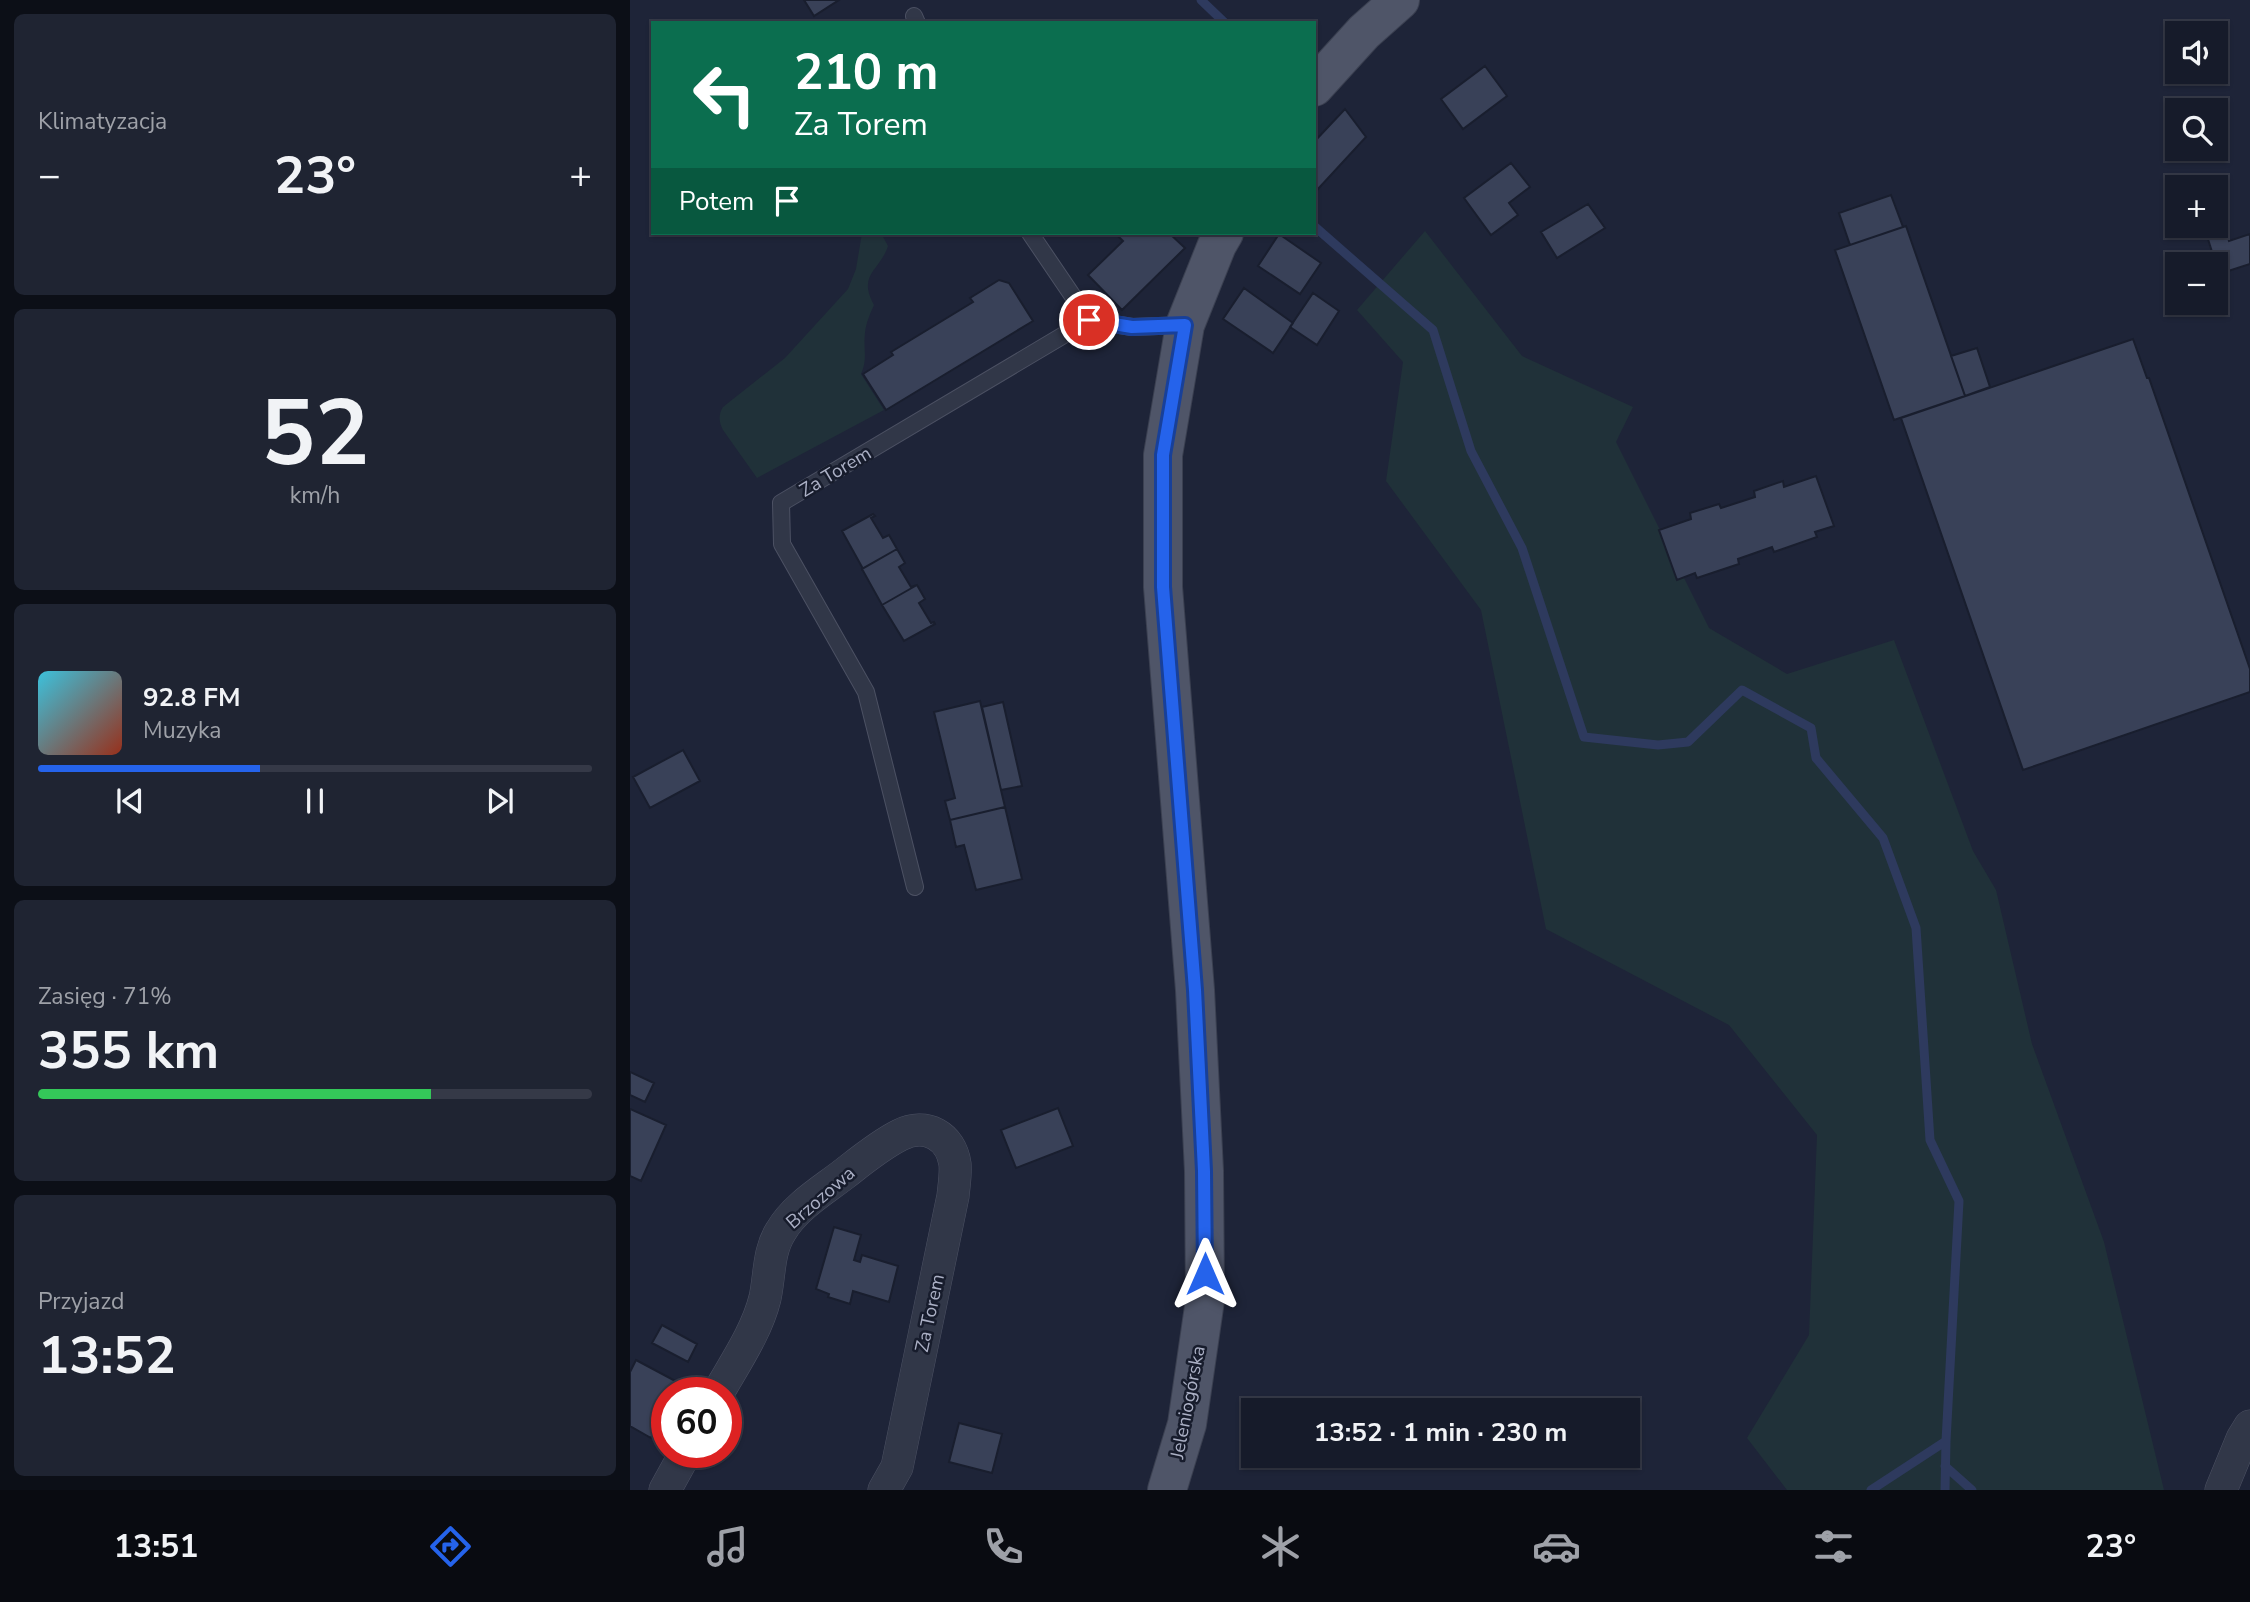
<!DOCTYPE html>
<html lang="pl">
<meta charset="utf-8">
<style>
:root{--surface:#161b2a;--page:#1f2432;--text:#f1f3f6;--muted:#9ea1a8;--line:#353947;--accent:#2563eb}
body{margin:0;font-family:"Nunito Sans",sans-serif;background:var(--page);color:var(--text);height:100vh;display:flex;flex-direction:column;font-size:26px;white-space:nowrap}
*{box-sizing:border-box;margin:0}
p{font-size:23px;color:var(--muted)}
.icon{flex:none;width:38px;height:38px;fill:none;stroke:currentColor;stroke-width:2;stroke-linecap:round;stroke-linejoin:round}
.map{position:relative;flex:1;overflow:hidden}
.panel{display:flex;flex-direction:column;gap:14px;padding:14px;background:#0c0f17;width:630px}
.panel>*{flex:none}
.hud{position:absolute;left:21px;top:21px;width:665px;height:214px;border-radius:0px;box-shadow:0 2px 5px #0004,0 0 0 2px var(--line);background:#0b6e4f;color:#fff;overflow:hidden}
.tools{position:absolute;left:1535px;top:21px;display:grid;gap:14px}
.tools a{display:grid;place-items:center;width:63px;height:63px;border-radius:0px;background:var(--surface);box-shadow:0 2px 5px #0004,0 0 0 2px var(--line);font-size:35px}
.speed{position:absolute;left:21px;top:1377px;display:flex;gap:14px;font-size:35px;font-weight:700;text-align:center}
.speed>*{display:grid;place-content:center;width:91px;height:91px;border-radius:50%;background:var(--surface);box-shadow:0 2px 5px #0004,0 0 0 2px var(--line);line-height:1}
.speed .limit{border:10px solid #d22;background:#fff;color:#111}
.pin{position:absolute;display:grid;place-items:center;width:60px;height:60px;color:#fff;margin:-30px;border:4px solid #fff;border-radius:50%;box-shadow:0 2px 7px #0007}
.me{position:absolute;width:77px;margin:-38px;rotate:0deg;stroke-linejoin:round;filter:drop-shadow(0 0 5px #0008)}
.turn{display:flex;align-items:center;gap:24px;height:147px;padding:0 28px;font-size:32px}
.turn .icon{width:91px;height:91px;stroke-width:2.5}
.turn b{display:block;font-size:49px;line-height:60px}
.then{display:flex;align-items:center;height:66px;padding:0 28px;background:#0003;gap:14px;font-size:26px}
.big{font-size:52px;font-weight:700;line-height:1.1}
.panel .card{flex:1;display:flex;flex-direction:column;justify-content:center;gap:10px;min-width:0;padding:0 24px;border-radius:10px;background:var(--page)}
.panel .dial{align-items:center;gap:0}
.dial b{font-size:91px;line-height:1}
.song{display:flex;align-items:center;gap:21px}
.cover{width:84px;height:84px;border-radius:10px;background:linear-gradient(135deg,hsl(190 70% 55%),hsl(10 70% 35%))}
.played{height:7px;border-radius:4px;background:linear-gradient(90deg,var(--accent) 40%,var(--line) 40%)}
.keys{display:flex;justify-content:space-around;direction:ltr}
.heat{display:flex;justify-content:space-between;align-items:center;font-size:38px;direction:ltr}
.charge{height:10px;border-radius:5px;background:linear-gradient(90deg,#34c759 71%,var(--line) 0)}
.trip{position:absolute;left:611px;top:1398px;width:399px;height:70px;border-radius:0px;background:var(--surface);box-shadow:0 2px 5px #0004,0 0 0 2px var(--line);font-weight:700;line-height:70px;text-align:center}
.menu{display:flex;height:112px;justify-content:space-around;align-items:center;background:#090b11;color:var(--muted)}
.menu .icon{width:49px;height:49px}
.menu .on{color:var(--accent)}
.menu b{font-size:32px;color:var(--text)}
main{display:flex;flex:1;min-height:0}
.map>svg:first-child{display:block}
</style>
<main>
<section class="panel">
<div class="card"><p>Klimatyzacja</p>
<div class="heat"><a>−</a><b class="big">23°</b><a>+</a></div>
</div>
<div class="card dial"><b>52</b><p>km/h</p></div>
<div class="card">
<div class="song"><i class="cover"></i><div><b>92.8 FM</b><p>Muzyka</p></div></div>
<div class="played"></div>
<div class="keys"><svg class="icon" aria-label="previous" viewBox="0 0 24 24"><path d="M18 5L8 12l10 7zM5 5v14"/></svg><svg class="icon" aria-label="pause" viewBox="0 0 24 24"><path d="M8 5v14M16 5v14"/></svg><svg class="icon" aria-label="next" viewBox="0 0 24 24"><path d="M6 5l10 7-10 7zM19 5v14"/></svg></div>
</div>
<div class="card"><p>Zasięg · 71%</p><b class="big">355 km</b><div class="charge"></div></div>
<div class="card"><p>Przyjazd</p><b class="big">13:52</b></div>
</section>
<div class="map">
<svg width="1620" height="1490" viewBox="0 0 1620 1490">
<rect width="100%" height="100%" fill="#1e2438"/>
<path fill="#203139" d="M795,231L892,356L1003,407L986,442L1079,628L1157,674L1264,640L1343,851L1366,890L1402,1044L1474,1242L1534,1490H1157L1117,1438L1179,1335L1187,1135L1099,1025L916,929L851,610L756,481L773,362L727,310Z
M232,233H251L258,246C250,271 227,274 244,305C240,314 236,323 235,333C233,349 238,359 231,374L254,410L127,478L93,430C89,422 88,415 93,407L155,358L218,289L226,269Z"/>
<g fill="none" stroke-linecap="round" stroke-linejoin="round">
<path stroke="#2e3a5e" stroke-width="9" d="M571,0L595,23
M684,226L803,330L841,451L892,548L954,737L1028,745L1058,742L1112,690L1181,728L1186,758L1253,838L1286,928L1300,1140L1329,1201L1316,1441L1241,1490
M1315,1466L1342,1490
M1315,1490L1316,1441"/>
</g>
<path fill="#394158" stroke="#191e2e" stroke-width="2" d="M174,0H209L184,16Z
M855,66L877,96L833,129L811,99Z
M715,109L736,137L688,189L684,185V142Z
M881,163L900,187L879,203L888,215L861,235L834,198Z
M1261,195L1273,227L1220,245L1209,213Z
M958,204L975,228L927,258L911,232Z
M1276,226L1335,396L1264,420L1205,250Z
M1596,231L1599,241L1620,234V264L1589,274L1577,236Z
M485,233H539L555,248L492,310L458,275L493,241Z
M649,234L691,263L670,294L628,266Z
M369,280L379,283L403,321L256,410L233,374L263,355L261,352L343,302L340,298Z
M614,288L663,323L643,353L593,319Z
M683,293L709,311L687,345L660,327Z
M1503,339L1517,378H1519L1620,669V692L1393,770L1271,418Z
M1347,348L1360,387L1335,396L1321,356Z
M1186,476L1204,526L1185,532L1187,537L1144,552L1142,547L1108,559L1109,564L1067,578L1065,573L1047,580L1029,530L1061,519L1060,513L1089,504L1091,508L1125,497L1124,491L1153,481L1154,487Z
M243,514L245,516L241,518L253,538L259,535L267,549L232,569V567L212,531Z
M267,549L275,563L269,567L281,587L287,585L252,605L232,569Z
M287,585L295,599L289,603L301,623L304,622L305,624L274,641L252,605Z
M350,701L375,807L320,820L315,801L325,798L304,712Z
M373,702L392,786L371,790L352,707Z
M53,750L70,781L20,808L3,777Z
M375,807L392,879L346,890L334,845L326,847L320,820Z
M0,1072L24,1083L15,1102L0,1095Z
M428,1108L443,1146L386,1168L371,1130Z
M0,1109L36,1125L11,1181L0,1176Z
M204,1227L231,1235L224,1260L230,1262L232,1255L268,1266L259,1302L223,1291L220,1304L198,1297L199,1294L186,1289Z
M32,1325L67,1344L58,1362L22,1343Z
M6,1360L51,1384L46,1393H37V1409L21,1438L0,1426V1372Z
M329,1423L372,1434L362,1473L319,1462Z"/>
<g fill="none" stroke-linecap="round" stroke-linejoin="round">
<g stroke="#4c5163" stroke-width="18">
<path id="lane" d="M284,16L287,23
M400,233L459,320
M285,887L236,692L152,544L151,503L459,320L502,327L555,325"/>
</g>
<g stroke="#4c5163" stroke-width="33">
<path id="street" d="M88,1393C105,1363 127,1331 135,1298C140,1275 138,1251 151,1231C165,1207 192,1191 214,1174C232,1160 250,1145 270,1135C296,1122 321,1136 325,1164C326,1174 324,1185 323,1196L267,1467L254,1490
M35,1490L56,1452
M1591,1490L1612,1439L1620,1426"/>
</g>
<g stroke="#3b4051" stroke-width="40">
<path id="primary" d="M684,87L734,32L770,0
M537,1490L557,1424L575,1300L574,1171L565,990L533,587V455L555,325L587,245L594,233"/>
</g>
<use href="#lane" stroke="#313748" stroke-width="16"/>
<use href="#street" stroke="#313748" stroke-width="32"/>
<use href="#primary" stroke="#4f5568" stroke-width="38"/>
</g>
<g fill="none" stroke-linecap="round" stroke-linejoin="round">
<g stroke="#184099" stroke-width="18">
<path id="route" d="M459,320L502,327L555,325L533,455V587L565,990L574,1171L575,1274"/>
</g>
<use href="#route" stroke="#2563eb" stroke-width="12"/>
</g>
<g text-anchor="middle" stroke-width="5" stroke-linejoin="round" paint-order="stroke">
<g font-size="19" fill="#abb0c5" stroke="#171c2c">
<text transform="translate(205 471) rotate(-31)" y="7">Za Torem</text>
<text transform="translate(190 1197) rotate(-41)" y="7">Brzozowa</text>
<text transform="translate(299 1313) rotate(-78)" y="7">Za Torem</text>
<text transform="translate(557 1402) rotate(-79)" y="7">Jeleniogórska</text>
</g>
</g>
</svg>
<div class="tools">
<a><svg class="icon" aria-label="sound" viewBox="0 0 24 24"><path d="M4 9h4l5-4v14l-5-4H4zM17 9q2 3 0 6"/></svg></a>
<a><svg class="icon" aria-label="search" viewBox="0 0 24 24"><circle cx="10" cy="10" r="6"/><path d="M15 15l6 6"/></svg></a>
<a>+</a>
<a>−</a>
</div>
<div class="speed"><div class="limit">60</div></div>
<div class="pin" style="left:459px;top:320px;background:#d93025"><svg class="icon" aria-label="arrive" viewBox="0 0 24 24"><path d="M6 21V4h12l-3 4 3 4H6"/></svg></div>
<svg class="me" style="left:575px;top:1274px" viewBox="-20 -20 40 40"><path d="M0-17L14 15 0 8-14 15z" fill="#2563eb" stroke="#fff" stroke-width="4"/></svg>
<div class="trip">13:52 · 1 min · 230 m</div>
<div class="hud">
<div class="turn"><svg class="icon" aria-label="left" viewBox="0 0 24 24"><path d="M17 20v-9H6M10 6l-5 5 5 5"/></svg><div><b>210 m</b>Za Torem</div></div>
<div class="then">Potem<svg class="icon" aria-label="arrive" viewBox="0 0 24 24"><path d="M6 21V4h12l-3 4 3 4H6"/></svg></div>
</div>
</div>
</main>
<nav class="menu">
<b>13:51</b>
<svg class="icon on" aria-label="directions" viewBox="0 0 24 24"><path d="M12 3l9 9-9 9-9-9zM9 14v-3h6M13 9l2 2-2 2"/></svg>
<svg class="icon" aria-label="music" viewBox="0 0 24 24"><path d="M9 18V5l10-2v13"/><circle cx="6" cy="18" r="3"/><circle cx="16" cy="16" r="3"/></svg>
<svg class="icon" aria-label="phone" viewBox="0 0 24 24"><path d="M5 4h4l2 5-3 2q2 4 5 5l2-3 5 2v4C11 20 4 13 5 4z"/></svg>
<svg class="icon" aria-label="climate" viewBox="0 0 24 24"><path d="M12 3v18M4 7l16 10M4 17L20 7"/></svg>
<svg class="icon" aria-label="car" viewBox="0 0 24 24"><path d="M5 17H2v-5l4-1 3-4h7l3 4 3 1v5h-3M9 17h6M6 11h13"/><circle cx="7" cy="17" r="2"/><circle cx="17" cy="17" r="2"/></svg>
<svg class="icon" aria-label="filters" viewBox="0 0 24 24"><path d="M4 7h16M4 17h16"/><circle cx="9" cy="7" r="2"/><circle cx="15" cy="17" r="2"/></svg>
<b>23°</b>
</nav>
